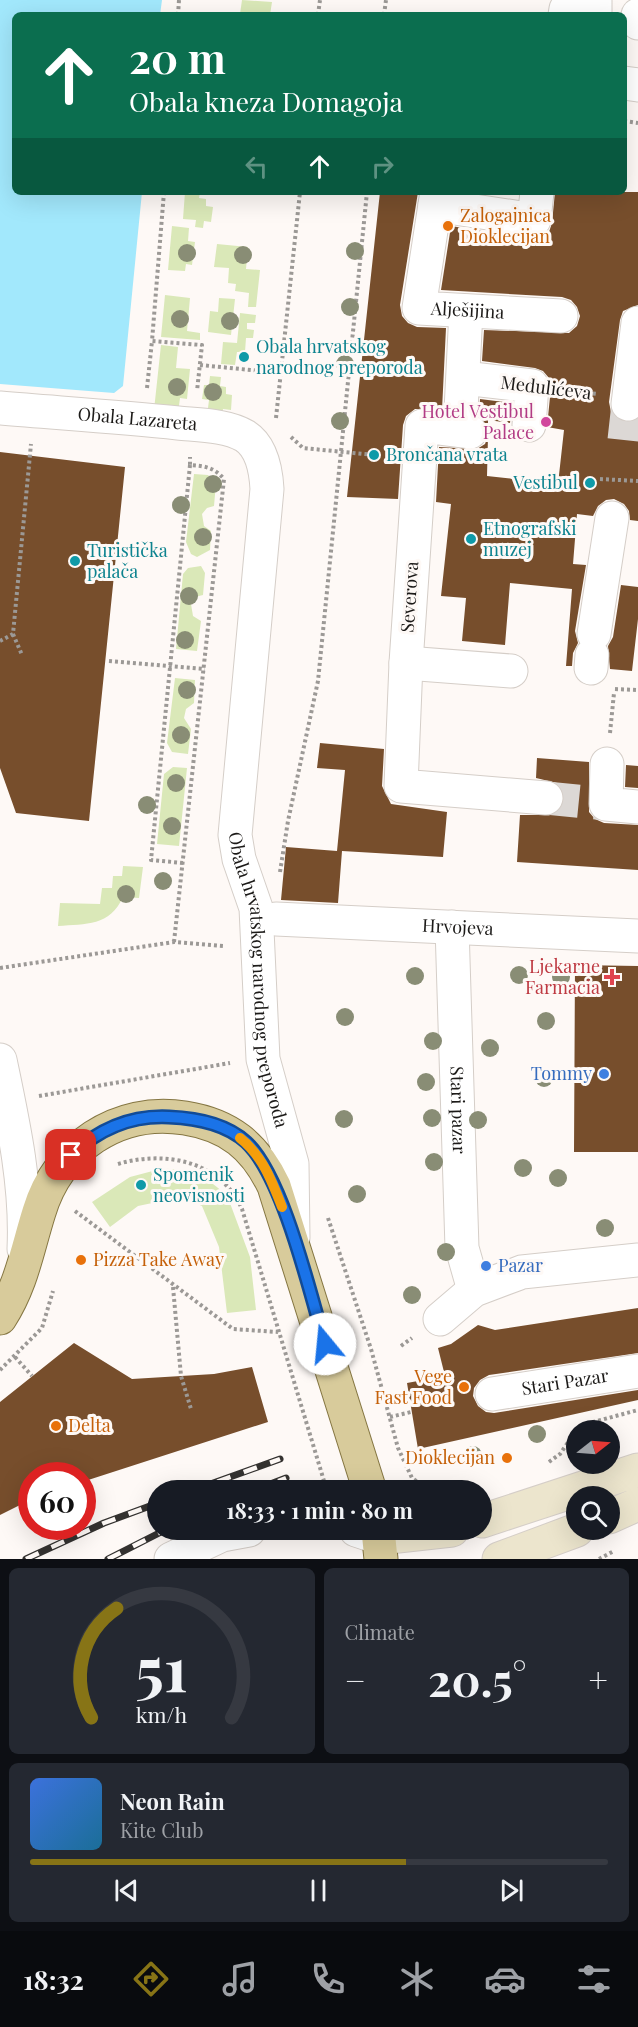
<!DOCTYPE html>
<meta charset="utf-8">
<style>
:root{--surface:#171b24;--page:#242831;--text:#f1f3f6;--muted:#9ea1a6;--line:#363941;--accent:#877416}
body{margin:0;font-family:"Playfair Display",serif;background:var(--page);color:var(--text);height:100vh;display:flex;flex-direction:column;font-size:22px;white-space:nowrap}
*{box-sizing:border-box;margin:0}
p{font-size:20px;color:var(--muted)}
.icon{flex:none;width:33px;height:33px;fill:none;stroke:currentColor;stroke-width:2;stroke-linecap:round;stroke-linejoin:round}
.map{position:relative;height:1559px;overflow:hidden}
.panel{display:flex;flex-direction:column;gap:9px;padding:9px;background:#0d0f14;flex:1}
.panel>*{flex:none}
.banner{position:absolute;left:12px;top:12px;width:615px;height:183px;border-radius:9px;box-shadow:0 6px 24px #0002;background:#0b6e4f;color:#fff;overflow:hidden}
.needle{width:39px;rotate:73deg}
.buttons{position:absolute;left:566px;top:1420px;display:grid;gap:12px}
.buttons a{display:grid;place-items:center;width:54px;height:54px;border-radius:50%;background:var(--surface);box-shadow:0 6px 24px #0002;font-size:30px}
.speed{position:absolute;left:18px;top:1462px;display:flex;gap:12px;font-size:30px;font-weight:700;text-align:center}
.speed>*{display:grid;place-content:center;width:78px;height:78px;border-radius:50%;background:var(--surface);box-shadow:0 6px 24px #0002;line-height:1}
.speed .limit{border:9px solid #d22;background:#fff;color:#111}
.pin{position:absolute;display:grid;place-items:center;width:51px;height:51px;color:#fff;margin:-26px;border-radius:12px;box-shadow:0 3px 9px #0006}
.me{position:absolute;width:66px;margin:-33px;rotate:343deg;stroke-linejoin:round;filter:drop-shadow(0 0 4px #0008)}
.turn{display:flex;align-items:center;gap:21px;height:126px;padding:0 18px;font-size:27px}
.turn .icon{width:78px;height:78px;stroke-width:2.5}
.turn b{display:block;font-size:42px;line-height:51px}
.lanes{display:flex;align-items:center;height:57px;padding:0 18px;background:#0003;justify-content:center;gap:30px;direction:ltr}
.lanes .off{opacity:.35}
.big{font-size:45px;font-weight:700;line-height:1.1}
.panel .widget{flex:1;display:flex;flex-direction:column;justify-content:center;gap:9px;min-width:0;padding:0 21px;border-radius:9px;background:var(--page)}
.panel .dial{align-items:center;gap:0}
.dial svg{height:156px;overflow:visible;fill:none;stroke:var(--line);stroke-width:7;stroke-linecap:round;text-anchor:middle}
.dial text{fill:var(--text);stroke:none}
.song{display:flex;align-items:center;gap:18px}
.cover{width:72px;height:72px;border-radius:9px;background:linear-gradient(135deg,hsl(220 70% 55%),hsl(200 70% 35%))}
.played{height:6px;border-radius:3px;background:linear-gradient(90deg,var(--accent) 65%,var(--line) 65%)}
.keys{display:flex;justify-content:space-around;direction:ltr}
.heat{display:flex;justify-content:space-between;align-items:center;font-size:33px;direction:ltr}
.panel .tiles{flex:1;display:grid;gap:9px;grid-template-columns:1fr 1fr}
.widget:last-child{grid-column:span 2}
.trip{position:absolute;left:147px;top:1480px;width:345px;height:60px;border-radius:30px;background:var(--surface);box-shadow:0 6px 24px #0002;font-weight:700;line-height:60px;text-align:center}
.dock{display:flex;height:96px;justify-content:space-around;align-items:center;background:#090b0e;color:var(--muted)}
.dock .icon{width:42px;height:42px}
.dock .active{color:var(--accent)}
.dock b{font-size:27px;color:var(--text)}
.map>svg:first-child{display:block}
</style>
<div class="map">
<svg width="638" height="1559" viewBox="0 0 638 1559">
<rect width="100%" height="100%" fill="#fef9f6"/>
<path fill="#dae8b8" d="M242,0L272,2L270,15L240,14Z
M185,192H200L199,198L206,199V206L213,207L211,222L204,221L203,228L195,227L196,220L183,219Z
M172,226L189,228L188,241L195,242L192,265L186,264L185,271L168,270Z
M217,244L248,247L246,269L260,270L256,307H248L249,293L235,291L236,284L228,283L229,268L214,267Z
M165,295L190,298L187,331L200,333V340L161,337Z
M219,298L235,299L231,335L208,332L210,311L218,312Z
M240,313L256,315L255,323H247V329L254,330L253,338H246L245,352H237L235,365L221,364L223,342L237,343Z
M161,345L178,347L176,368L190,369L187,399L180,398L178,413L154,410Z
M210,376L221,377L220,386L226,387V394L232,395L231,410L223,409L222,417L207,416L209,400L202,399L204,385H209Z
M194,474L208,475L216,483L214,506L207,508L202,514L204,526L211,531L210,550L197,557L191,554L186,542Z
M201,566L205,573L203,595L195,597L191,604L193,616L201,621L197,651L176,649L183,574L188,568Z
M175,678L195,680L194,703L186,709L184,718L191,729L188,754L172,752L167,743Z
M173,767L187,768L179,846L157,844L164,774Z
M123,866L143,867L139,898L123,897C110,926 86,924 58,926L60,903L100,904L102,888H112L113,876H122Z
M164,1168L199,1173L227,1195L250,1257L256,1310L227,1313L219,1247L202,1206L181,1197L138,1206L110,1227L92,1202L130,1177Z"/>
<path fill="#a2e8fc" d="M0,0H162L160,15H15V192H142L123,386L114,393L0,384Z"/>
<path fill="#774e2c" d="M380,192H418L400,305L402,316L408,323L417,327L446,328L442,410L415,409L406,416L403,425L398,499L347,497Z
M555,192H638V305L623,311L620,320L609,402L611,412L617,419L626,423L638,419V521L630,520L629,511L624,504L614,499L606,500L598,506L593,516L577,514L573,564L586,565L575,631L578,643L573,653L572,666H566L572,589L510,583L505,645L462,641L466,598L441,596L451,504L436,502L439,447L477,449L485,444L488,436L487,476L558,484L564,430L547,427L551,387L549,378L543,371L535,368L482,361L484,330L569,333L577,326L580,316L577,307L571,300L562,297L441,290L451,226L531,239L541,238L549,232L552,223Z
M480,399L512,403L510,423L488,420V430L479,416Z
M0,452L125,467L89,821L16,813L0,768Z
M621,585L638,587V619L632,671L610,669L608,646L613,637Z
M320,743L384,749L382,786L391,804L447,812L443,857L342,851L338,903L281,900L286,847L337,851L345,770L317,768Z
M537,758L589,762V812L595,819L604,823L638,825V870L517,862L520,815H553L561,809L565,800L563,791L557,783L536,778Z
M626,765L638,766V788L625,787Z
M575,965L638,966V1152H574Z
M638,1308V1353L489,1375L480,1380L474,1388L473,1396L478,1406L486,1412L494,1413L638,1390V1400L418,1449L407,1383L445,1376L438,1348L451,1344L478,1325L495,1330Z
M74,1343L132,1379L214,1374L252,1367L268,1422L82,1482V1476H32V1499L0,1515V1402Z"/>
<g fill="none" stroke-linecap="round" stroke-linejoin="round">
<path stroke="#dcd8d5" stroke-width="33" stroke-dasharray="33 16" stroke-linecap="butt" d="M624,440L628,404
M546,798L606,804"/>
<g stroke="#d5cec8" stroke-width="35">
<g id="street">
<path d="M565,15L566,9L595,11V0"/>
<path d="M638,15V23"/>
<path d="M624,83L638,85"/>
<path id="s1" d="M437,192L419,308L561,316"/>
<path d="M435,205L534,220L537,192"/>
<path d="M464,378L532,386L529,425"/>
<path d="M628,404L638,323"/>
<path id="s2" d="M0,408C59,413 119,417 178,423C198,425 227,425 245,436C262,447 266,471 267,489L235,835L239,859L256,908L263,1059L292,1164L293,1238"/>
<path d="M460,430L466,311"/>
<path d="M470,432L422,426L406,663L401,786L546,798"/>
<path d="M594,634L612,518"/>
<path d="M406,663L511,671"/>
<path d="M591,668L592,655"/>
<path d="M607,764L606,804L638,807"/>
<path id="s3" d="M276,919L638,936"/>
<path id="s4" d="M452,927L462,1248L474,1290"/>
<path d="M0,1060C13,1122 27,1185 24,1249"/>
<path d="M440,1319L474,1290L522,1272L638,1260"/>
<path id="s5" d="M492,1394L638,1371"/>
<path d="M356,1530L380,1538"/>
<path d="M171,1559L222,1535L249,1530"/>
</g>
</g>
<g stroke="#d5cec8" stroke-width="35">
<path id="secondary" d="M609,1517L638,1504
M482,1521L638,1470
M380,1538L452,1530
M499,1559L577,1530"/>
</g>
<g stroke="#857642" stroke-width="35">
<path id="primary" d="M0,1318C22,1284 27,1250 39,1212C58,1148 118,1107 185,1118C229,1125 255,1146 274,1186L370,1491
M378,1530L381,1559"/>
</g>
<path stroke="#9c9996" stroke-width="4" stroke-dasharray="3 3" stroke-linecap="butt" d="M178,15L179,0
M318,15L320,0
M384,15L386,0
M624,121L638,123
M164,192L152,341L202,345L197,391
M200,365L281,373
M147,388L152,341
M563,390L597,394
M276,418L300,192
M291,437L303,448L374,455
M600,479L638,481
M13,634L22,655
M0,641L13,634L31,444
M109,661L205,669
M615,689L638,690
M610,733L614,693
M183,863L151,860L190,465
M280,872L288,821L318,681L367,192
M174,942L224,479C214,467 204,466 190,465V457
M0,968L174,942L224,946
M39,1096L230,1063
M118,1164C165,1150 221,1161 242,1209L327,1491
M75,1211L233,1329L278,1332
M328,1218L371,1349L398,1448L412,1478L430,1491
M173,1287L181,1376L191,1409
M401,1346L412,1338
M15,1357L32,1376
M0,1370L42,1328L53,1291
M390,1417L411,1412
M577,1431L586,1424L638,1410
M549,1462L560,1454L576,1431
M599,1559L614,1551"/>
<use href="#street" stroke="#fff" stroke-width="33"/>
<use href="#secondary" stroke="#ece5cd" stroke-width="33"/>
<use href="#primary" stroke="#d8cb9b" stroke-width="33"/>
<g stroke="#343230" stroke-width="7">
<path id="rail" d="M191,1491L280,1459
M252,1491L286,1478
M26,1559L104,1523L158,1503
M108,1559L165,1530"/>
</g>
<use href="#rail" stroke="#fef9f6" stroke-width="4.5" stroke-dasharray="14" stroke-linecap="butt"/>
</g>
<g fill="#898d75">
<circle cx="355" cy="251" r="9"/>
<circle cx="187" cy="253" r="9"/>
<circle cx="243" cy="255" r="9"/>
<circle cx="350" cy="307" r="9"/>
<circle cx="180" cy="319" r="9"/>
<circle cx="230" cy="321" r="9"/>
<circle cx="345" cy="364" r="9"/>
<circle cx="177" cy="387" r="9"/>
<circle cx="213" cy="392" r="9"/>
<circle cx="340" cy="421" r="9"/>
<circle cx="213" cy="484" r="9"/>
<circle cx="181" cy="505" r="9"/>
<circle cx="203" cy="537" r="9"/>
<circle cx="189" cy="596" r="9"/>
<circle cx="185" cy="640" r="9"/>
<circle cx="187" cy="690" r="9"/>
<circle cx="181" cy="735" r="9"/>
<circle cx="176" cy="783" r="9"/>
<circle cx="147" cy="805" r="9"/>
<circle cx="172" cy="826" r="9"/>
<circle cx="163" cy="881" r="9"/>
<circle cx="126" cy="894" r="9"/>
<circle cx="519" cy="975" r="9"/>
<circle cx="415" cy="976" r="9"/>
<circle cx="561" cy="977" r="9"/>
<circle cx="345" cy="1017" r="9"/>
<circle cx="546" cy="1021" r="9"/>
<circle cx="433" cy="1041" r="9"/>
<circle cx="490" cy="1048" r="9"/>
<circle cx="544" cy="1078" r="9"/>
<circle cx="426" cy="1082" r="9"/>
<circle cx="432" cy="1118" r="9"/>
<circle cx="344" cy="1119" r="9"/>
<circle cx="478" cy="1120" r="9"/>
<circle cx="434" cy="1162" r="9"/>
<circle cx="523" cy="1168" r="9"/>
<circle cx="558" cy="1178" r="9"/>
<circle cx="357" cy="1194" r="9"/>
<circle cx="605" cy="1228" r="9"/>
<circle cx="446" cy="1252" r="9"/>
<circle cx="412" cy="1295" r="9"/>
<circle cx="537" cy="1434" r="9"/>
<circle cx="473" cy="1455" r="9"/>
</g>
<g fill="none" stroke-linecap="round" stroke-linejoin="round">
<g stroke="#114b97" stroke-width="15">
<path id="route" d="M71,1155C99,1129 130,1115 169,1117C195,1118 226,1124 246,1142C283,1176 310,1293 325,1344"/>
</g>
<use href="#route" stroke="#1a73e8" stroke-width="10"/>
<path stroke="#f59e0b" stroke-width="10" d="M240,1138C262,1155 272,1181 282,1207"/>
</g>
<g fill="#e8710a" stroke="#fef9f6" stroke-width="2">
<circle cx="448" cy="226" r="6"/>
<circle cx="81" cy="1260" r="6"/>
<circle cx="464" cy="1387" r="6"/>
<circle cx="56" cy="1426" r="6"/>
<circle cx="507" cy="1458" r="6"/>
</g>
<g fill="#0f9aa8" stroke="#fef9f6" stroke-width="2">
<circle cx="244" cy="357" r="6"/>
<circle cx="374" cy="455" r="6"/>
<circle cx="590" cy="483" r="6"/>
<circle cx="471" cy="539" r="6"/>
<circle cx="75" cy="561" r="6"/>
<circle cx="141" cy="1185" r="6"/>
</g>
<circle fill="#d1479c" stroke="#fef9f6" stroke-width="2" cx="546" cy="422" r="6"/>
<path fill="#e0444e" stroke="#fef9f6" stroke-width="2" d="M609 968h6v6h6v6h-6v6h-6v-6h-6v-6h6z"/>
<g fill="#3f7fe0" stroke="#fef9f6" stroke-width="2">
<circle cx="604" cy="1074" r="6"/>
<circle cx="486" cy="1266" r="6"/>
</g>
<g text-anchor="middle" stroke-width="6" stroke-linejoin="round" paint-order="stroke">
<g font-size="18" fill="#c56008" stroke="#fef9f6" text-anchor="start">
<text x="460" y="222">Zalogajnica<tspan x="460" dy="21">Dioklecijan</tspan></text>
<text x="93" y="1266">Pizza Take Away</text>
<text x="452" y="1383" text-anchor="end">Vege<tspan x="452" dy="21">Fast Food</tspan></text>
<text x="68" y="1432">Delta</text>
<text x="495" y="1464" text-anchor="end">Dioklecijan</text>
</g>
<g font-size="18" fill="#1c1a18" stroke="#fef9f6">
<text dy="6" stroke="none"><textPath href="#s1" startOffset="166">Alješijina</textPath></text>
<text transform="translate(546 388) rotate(7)" y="6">Medulićeva</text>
<text dy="6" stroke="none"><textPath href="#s2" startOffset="138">Obala Lazareta</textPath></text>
<text transform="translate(410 597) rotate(-86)" y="6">Severova</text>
<text dy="6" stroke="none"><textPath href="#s3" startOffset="182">Hrvojeva</textPath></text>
<text dy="6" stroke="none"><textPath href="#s2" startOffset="802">Obala hrvatskog narodnog preporoda</textPath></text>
<text dy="6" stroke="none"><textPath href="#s4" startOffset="183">Stari pazar</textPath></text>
<text dy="6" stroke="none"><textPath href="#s5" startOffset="74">Stari Pazar</textPath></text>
</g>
<g font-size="18" fill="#0d838f" stroke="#fef9f6" text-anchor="start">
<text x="256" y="353">Obala hrvatskog<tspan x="256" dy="21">narodnog preporoda</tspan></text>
<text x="386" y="461">Brončana vrata</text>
<text x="578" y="489" text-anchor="end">Vestibul</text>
<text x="483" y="535">Etnografski<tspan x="483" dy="21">muzej</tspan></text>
<text x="87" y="557">Turistička<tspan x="87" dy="21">palača</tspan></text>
<text x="153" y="1181">Spomenik<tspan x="153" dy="21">neovisnosti</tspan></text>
</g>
<g font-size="18" fill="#b23c85" stroke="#fef9f6" text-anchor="end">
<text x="534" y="418">Hotel Vestibul<tspan x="534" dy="21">Palace</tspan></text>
</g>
<g font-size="18" fill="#be3a42" stroke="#fef9f6" text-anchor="end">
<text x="600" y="973">Ljekarne<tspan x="600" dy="21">Farmacia</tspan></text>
</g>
<g font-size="18" fill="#366cbe" stroke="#fef9f6" text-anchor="end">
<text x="592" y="1080">Tommy</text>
<text x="498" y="1272" text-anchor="start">Pazar</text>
</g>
</g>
</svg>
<div class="buttons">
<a><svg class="needle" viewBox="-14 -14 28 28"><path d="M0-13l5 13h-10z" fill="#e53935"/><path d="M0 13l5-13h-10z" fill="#9ea1a6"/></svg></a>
<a><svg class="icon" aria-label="search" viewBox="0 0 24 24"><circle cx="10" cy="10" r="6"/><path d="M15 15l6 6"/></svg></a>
</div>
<div class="speed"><div class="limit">60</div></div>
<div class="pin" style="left:71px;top:1155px;background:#d93025"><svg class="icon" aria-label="arrive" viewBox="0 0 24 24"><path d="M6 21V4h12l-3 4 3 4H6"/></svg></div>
<svg class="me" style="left:325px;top:1344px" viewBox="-20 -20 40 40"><circle r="19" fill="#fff"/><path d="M0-13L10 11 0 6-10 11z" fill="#1a73e8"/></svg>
<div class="trip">18:33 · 1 min · 80 m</div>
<div class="banner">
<div class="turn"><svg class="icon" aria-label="ahead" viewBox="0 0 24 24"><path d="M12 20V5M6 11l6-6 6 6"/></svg><div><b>20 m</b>Obala kneza Domagoja</div></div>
<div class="lanes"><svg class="icon off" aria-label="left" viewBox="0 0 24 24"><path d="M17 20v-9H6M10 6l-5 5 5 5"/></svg><svg class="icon" aria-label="ahead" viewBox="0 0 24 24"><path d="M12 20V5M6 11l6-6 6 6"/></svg><svg class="icon off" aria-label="right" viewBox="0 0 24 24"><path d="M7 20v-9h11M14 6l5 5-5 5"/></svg></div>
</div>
</div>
<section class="panel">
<div class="tiles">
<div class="widget dial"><svg viewBox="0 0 100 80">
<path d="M14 69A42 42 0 1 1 86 69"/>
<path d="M14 69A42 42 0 0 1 27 13" stroke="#877416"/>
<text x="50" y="56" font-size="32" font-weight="700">51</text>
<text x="50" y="72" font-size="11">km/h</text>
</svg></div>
<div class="widget"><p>Climate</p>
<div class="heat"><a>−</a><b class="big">20.5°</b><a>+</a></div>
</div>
<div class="widget">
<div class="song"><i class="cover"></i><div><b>Neon Rain</b><p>Kite Club</p></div></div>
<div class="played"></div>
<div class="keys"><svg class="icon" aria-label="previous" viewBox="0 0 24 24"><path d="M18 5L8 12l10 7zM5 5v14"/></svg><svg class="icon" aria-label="pause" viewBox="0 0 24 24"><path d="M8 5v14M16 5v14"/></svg><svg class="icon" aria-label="next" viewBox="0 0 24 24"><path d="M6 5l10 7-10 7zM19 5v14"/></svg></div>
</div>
</div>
</section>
<nav class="dock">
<b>18:32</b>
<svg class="icon active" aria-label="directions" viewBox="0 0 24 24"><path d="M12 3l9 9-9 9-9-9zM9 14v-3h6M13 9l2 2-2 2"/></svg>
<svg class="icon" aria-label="music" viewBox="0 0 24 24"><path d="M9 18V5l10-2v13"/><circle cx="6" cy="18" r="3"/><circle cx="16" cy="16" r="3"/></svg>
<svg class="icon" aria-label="phone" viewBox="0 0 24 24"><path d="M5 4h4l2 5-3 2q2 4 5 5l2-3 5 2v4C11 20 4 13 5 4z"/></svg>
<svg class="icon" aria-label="climate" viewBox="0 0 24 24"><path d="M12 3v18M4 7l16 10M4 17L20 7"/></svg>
<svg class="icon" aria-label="car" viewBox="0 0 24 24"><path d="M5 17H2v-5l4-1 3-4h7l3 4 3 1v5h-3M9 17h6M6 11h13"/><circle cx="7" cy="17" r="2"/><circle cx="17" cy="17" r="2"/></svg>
<svg class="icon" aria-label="filters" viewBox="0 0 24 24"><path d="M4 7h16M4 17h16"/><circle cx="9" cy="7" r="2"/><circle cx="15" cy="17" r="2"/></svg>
</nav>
